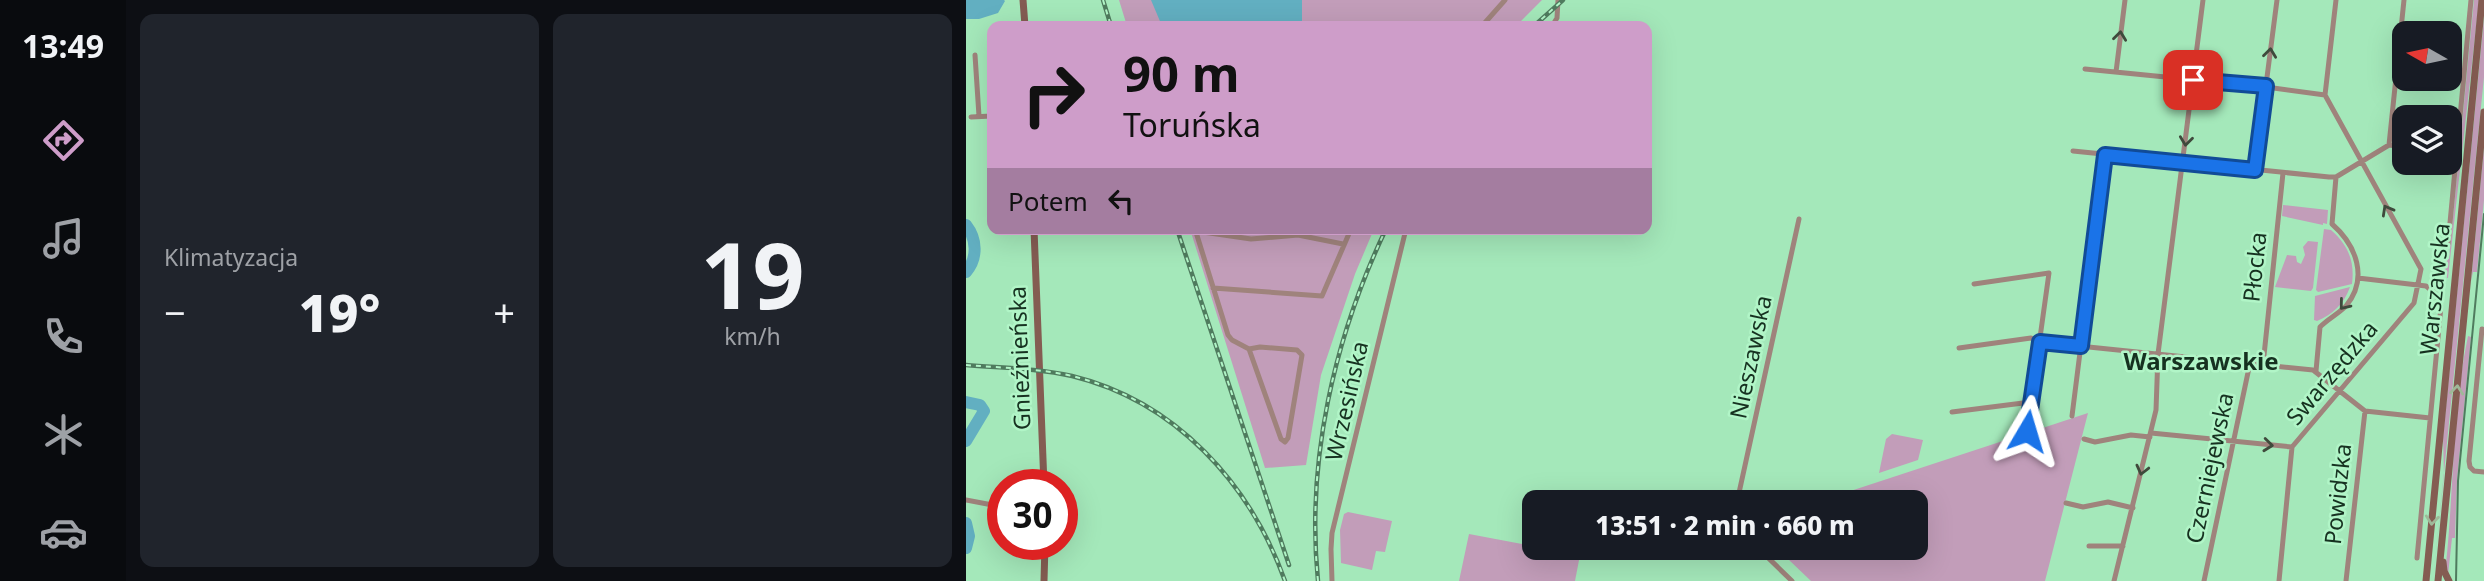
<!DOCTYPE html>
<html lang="pl">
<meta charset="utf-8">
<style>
:root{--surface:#171b24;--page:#20242c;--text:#f1f3f6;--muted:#9ea1a6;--accent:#ce9dc9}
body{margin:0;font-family:"Noto Sans",sans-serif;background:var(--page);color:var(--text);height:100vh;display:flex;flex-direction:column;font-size:26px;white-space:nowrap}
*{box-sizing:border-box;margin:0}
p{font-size:23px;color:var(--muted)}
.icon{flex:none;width:38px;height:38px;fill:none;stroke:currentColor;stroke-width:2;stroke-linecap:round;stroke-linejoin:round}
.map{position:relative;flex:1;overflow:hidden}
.drawer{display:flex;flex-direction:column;gap:14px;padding:14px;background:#0d0f14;width:840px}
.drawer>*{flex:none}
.hud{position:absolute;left:21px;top:21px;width:665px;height:214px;border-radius:14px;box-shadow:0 7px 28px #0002;background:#ce9dc9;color:#111;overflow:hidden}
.needle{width:46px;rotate:279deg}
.controls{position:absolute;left:1426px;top:21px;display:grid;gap:14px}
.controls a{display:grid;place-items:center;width:70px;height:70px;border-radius:14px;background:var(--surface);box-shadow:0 7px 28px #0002;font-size:35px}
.speed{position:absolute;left:21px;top:469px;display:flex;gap:14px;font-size:35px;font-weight:700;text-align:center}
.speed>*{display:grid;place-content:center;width:91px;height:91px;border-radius:50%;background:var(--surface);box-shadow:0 7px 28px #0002;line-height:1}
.speed .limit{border:10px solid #d22;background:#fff;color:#111}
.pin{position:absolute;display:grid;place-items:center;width:60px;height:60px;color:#fff;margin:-30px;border-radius:14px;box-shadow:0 4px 10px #0006}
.me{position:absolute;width:77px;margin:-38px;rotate:7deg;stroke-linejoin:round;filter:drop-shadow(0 0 5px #0008)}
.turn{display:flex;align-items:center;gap:24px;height:147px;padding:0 21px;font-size:32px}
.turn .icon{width:91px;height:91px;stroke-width:2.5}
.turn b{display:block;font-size:49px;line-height:60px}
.then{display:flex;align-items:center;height:66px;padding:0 21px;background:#0003;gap:14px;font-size:26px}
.big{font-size:52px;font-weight:800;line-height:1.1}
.drawer .tile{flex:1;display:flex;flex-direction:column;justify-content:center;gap:10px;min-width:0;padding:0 24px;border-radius:14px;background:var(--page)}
.drawer .dial{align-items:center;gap:0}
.dial b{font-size:91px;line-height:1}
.heat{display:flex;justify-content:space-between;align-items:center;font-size:38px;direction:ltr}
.drawer .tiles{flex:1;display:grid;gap:14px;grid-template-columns:repeat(2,1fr)}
.trip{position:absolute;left:556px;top:490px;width:406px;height:70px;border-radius:14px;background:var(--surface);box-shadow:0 7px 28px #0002;font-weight:800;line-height:70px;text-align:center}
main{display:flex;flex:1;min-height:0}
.dock{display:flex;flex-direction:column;width:126px;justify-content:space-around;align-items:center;background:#090b0e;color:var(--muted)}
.dock .icon{width:49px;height:49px}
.dock .selected{color:var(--accent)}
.dock b{font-size:32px;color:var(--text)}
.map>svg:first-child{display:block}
</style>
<main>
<nav class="dock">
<b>13:49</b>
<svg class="icon selected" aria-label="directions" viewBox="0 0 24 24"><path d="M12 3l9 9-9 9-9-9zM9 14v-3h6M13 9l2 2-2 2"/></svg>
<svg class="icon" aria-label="music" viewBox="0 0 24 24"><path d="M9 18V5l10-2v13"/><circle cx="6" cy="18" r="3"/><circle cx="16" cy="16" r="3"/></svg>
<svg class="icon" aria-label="phone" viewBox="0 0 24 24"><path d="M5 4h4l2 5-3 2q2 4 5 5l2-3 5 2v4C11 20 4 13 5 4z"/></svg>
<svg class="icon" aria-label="climate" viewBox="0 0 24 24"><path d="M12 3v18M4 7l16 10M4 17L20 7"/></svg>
<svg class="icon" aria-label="car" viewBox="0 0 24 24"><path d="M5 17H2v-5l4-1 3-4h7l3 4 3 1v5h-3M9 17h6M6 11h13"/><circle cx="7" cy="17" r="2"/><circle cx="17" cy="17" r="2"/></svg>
</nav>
<section class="drawer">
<div class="tiles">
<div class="tile"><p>Klimatyzacja</p>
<div class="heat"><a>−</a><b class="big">19°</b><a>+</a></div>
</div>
<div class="tile dial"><b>19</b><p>km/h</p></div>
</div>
</section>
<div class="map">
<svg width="1518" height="581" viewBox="0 0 1518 581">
<rect width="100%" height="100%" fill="#a4e8ba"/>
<path fill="#c29db9" d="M153,0H576L550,26H161Z
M1508,0H1513C1503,93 1492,185 1482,278H1481V272H1478L1479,259H1483Z
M1518,18V77L1467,581L1478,475L1477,437Z
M1518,147V200L1511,272H1507L1505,281Z
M1317,205L1362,210L1361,224L1357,223V225L1316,216Z
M224,229H408L389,274L355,375L340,465L299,468Z
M1358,229L1365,230C1382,245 1389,261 1386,284L1352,292L1350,290Z
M1342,241L1352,242L1347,288L1345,291L1309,287L1321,255L1330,256L1331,262L1335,264L1339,255L1337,247Z
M1384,287C1378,304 1367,314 1351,321L1348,320L1349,296Z
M1502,336L1505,337L1491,480L1489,538H1486L1482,575L1480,564C1488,489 1486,411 1502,336Z
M1122,413L1079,581H845L822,559L825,548H950V502H851Z
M926,434L957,440L952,460L913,473L920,439Z
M382,512L426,521L419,552L410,551L406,570L375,563L374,530L378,514Z
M503,534L614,555L609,581H493Z"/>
<path fill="#62afc1" d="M0,0H38L39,1L32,13L13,19H0Z
M185,0H336V26H196Z"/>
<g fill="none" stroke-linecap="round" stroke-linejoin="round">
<path stroke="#62afc1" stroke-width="12" d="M0,225C11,239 12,258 0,272
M0,402L14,405L18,411L0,441
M0,523L3,536L0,548"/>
<path stroke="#9f837c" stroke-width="5" d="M516,26L539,0
M586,26L591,18L592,0
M9,55L13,116
M1119,69L1300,87L1359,95L1455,269L1448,303L1326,447L1185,433
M1150,72L1159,0
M1359,95L1370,0
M5,117L26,116
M1423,145L1438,0
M1107,151L1363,177H1370L1423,145L1438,147
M1289,170L1311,0
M229,229L262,335L266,340L283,349L315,439L319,442L322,438L336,355L331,350L294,347L283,349
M230,231L285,239L332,235L377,244
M1482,244L1505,0
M1392,278L1460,286L1470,294L1475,306L1451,558
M1008,284L1083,273L1061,431
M247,288L356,296L385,229
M1516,329L1503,461L1504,467L1508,471L1518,472
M993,348L1065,338L1074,342L1347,370L1399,411L1464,418
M1297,365L1317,173
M1350,371L1354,327C1362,319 1372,314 1380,306C1403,278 1390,245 1366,224L1370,177
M986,412L1065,402
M1106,416L1139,154
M1118,439L1129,442L1165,435L1184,437
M0,500L37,507
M771,502L833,219
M1100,503L1117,507L1142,502L1167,508
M1123,546H1157
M792,548L826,581
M366,581L365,549L366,533L440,229
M1148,581L1190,410L1192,354L1237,0
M1238,581L1284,363
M1313,581L1326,447
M1380,581L1399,411"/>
<path stroke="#845c52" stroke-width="7" d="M57,0L59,26
M68,229L78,485
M1477,562L1478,571L1483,581
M78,581L79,544
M1460,581L1516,0
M1472,581L1518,112"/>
<path stroke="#4f7b5e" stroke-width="2" d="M1490,581L1492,481L1518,214"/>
<g stroke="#4f7b5e" stroke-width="4.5">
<path id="rail" d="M137,0L145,26
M568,26L597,0
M211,229L323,565
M0,365C35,368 71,368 106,376C209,401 284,483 319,581
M352,581C340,461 368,338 420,229"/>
</g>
<use href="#rail" stroke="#b1f5c7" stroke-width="2" stroke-dasharray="5" stroke-linecap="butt"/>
</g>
<defs><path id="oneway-chevron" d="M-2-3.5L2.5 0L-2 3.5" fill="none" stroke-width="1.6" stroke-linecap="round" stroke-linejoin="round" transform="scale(1.75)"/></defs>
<g stroke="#3f4a3c">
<use href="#oneway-chevron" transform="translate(1154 36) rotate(-83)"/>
<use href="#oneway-chevron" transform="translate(1304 53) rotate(-83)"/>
<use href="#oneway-chevron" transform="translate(1220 141) rotate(97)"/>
<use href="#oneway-chevron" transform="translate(1421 210) rotate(-119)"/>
<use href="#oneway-chevron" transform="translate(1378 305) rotate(129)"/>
<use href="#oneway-chevron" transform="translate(1302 445) rotate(6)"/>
<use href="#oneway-chevron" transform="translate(1176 470) rotate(104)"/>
</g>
<g stroke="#9fb898">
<use href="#oneway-chevron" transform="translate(1491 390) rotate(-84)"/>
<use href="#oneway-chevron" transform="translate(1466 520) rotate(96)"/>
</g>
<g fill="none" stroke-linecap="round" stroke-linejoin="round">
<g stroke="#114b97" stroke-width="18">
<path id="route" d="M1061,431L1074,342L1115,346L1139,155L1289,170L1300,86L1227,80"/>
</g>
<use href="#route" stroke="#1a73e8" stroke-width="12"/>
</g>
<g text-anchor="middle" stroke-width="5" stroke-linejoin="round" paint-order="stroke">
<g font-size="23" fill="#163120" stroke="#b1f5c7">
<text transform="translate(1289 267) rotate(-84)" y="8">Płocka</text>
<text transform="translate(1469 289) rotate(-84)" y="8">Warszawska</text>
<text transform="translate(785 357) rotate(-78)" y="8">Nieszawska</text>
<text transform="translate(54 358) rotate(-92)" y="8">Gnieźnieńska</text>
<text transform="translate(1366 373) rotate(-50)" y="8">Swarzędzka</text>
<text transform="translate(381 401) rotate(-77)" y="8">Wrzesińska</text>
<text transform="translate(1244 468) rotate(-78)" y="8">Czerniejewska</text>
<text transform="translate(1372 494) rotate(-84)" y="8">Powidzka</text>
</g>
<g font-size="24" font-weight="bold" fill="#163120" stroke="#b1f5c7">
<text x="1235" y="370">Warszawskie</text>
</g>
</g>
</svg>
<div class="controls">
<a><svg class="needle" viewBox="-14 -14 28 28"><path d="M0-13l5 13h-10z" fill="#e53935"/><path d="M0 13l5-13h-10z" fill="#9ea1a6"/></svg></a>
<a><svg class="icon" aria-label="layers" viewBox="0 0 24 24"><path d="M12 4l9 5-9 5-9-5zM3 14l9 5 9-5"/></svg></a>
</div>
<div class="speed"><div class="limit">30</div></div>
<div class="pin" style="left:1227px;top:80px;background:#d93025"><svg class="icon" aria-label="arrive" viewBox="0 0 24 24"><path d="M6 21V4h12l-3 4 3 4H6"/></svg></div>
<svg class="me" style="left:1061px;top:431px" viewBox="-20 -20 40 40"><path d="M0-17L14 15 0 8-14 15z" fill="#1a73e8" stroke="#fff" stroke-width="4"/></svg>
<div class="trip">13:51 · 2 min · 660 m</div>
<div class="hud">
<div class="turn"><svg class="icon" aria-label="right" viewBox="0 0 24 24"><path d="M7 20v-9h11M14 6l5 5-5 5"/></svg><div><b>90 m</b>Toruńska</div></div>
<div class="then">Potem<svg class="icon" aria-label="left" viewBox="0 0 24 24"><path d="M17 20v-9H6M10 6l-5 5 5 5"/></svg></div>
</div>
</div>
</main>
